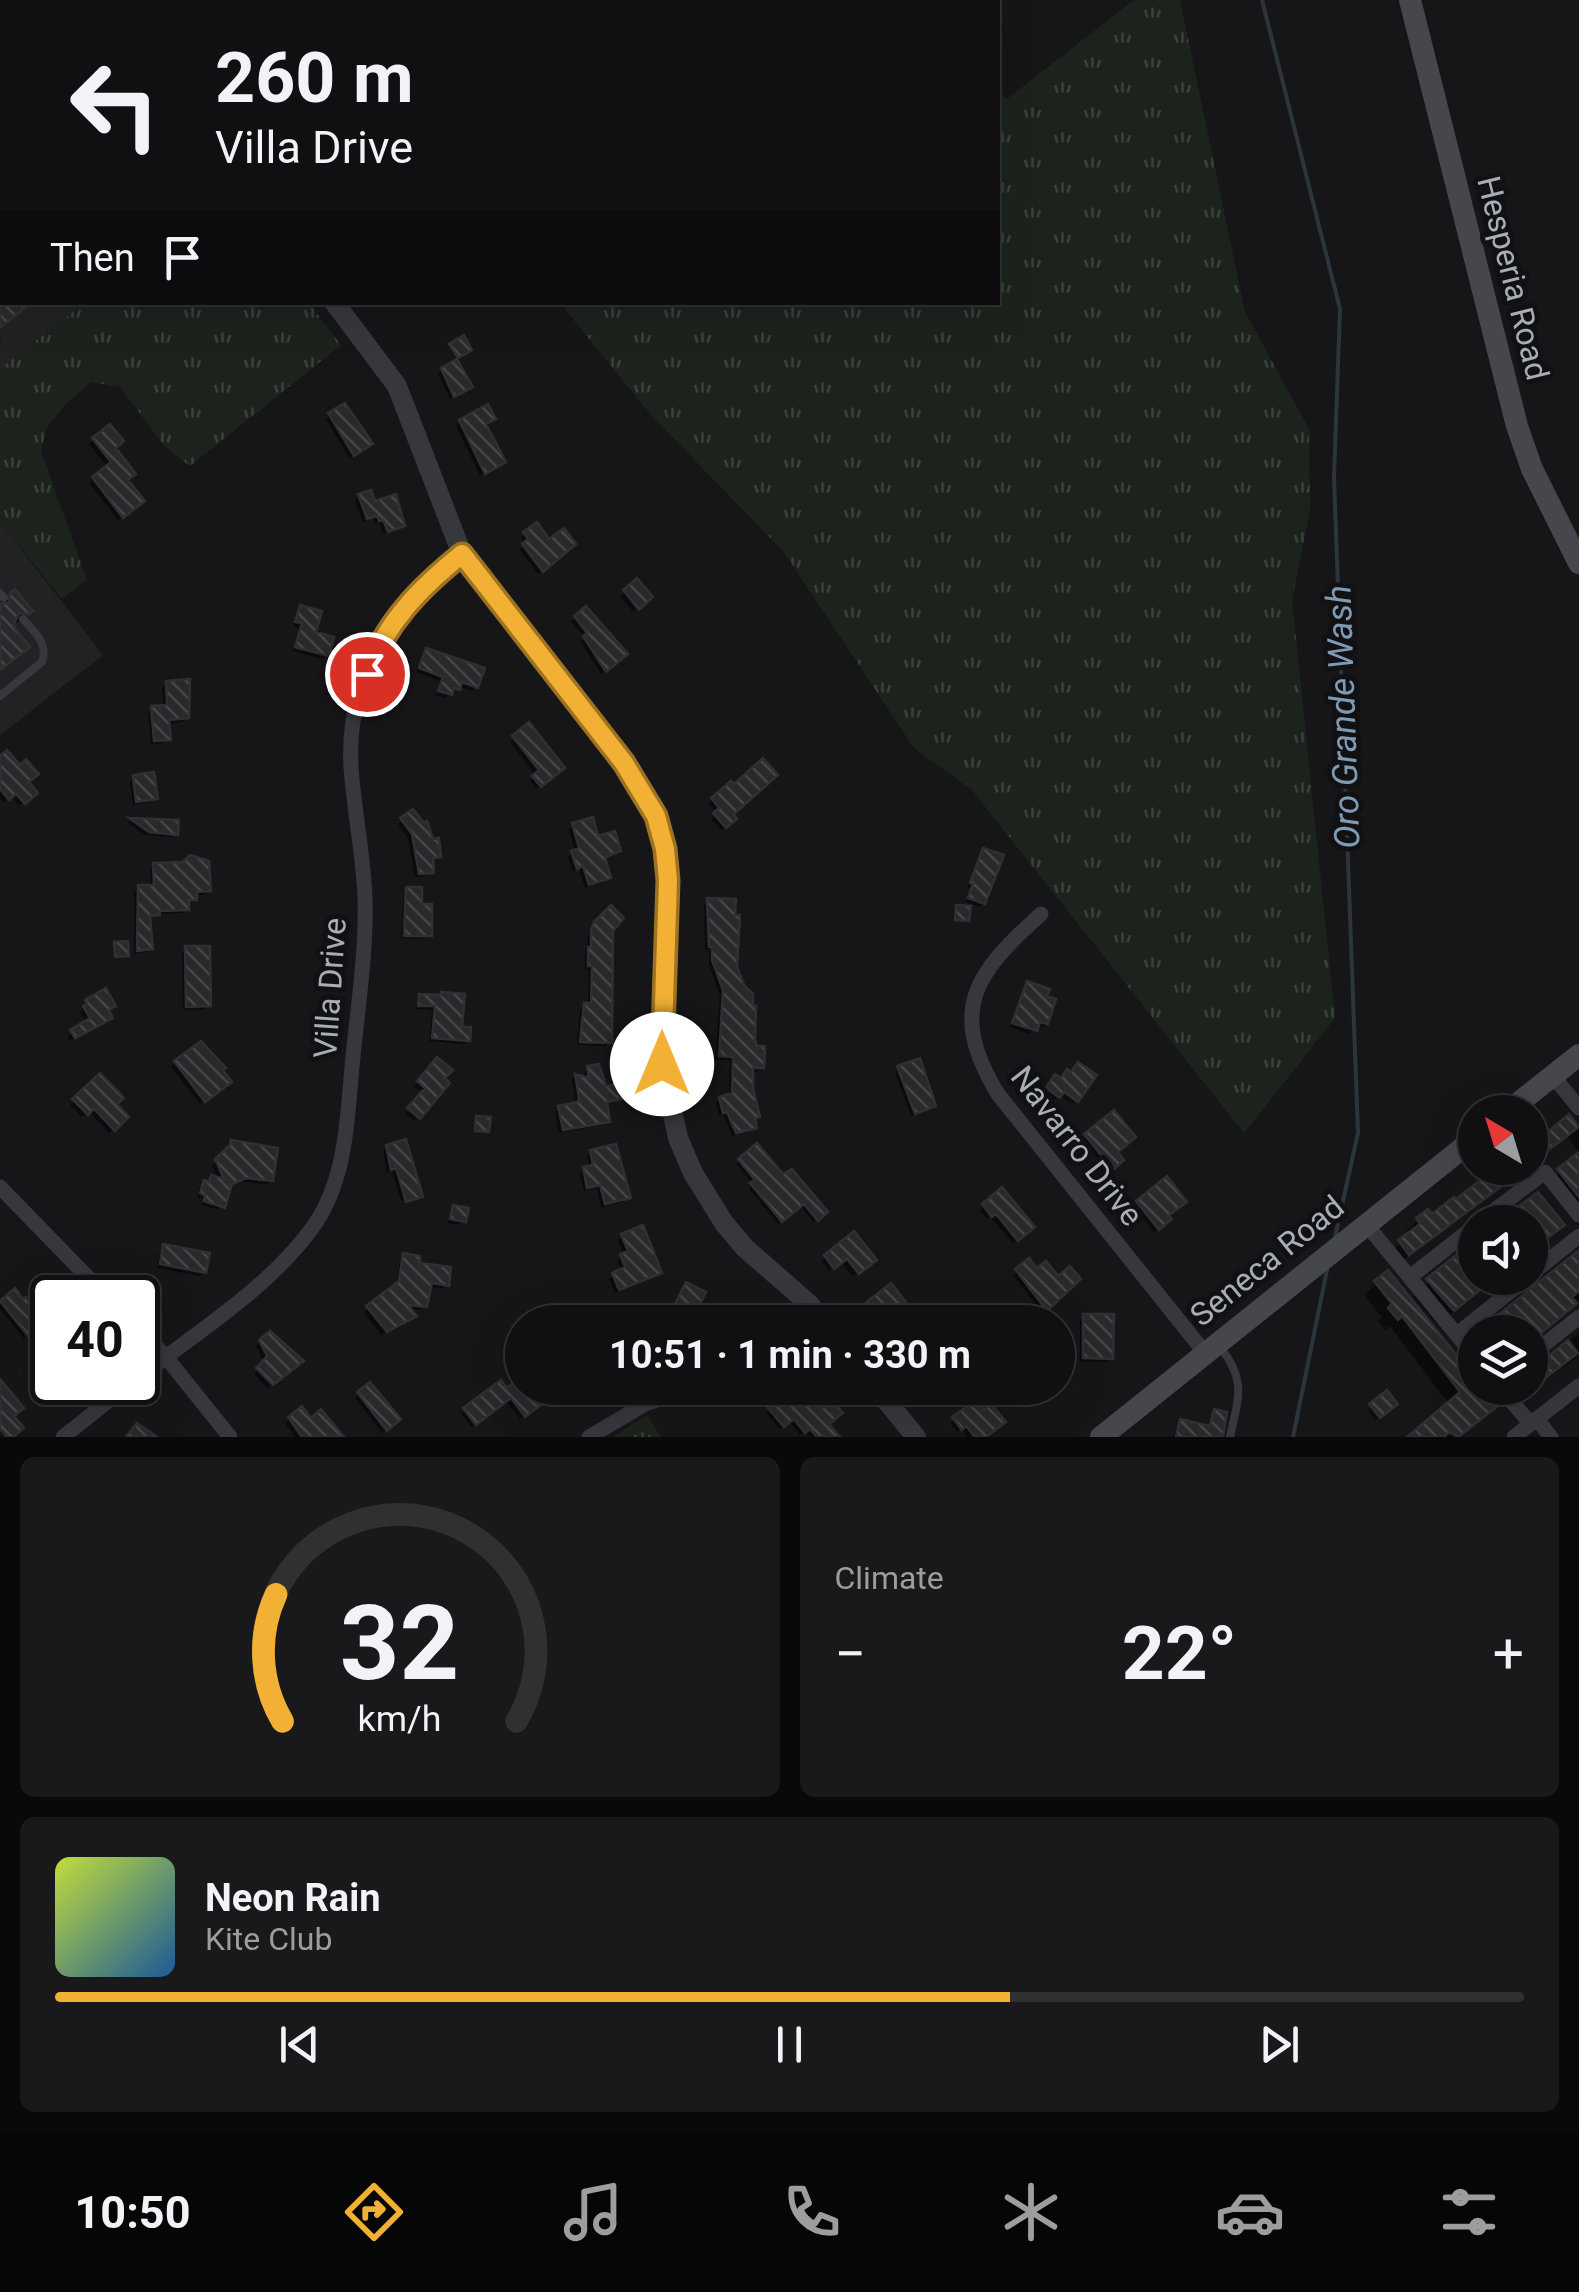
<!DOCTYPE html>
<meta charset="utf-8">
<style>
:root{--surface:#101012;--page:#19191b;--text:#f1f3f6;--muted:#9c9d9f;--line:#303032;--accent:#f2b134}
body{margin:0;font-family:Roboto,sans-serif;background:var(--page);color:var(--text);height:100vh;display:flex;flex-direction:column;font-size:38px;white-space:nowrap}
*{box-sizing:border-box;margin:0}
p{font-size:32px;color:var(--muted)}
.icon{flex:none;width:55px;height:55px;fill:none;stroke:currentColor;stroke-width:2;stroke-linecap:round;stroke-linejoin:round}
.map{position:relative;height:1437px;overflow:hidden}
.details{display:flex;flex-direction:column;gap:20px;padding:20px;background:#09090a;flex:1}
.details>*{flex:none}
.hud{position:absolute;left:0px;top:0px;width:1000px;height:305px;box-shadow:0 10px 40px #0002,0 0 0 2px var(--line);background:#101012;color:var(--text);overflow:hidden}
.needle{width:65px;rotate:322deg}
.tools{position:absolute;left:1458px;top:1095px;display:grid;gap:20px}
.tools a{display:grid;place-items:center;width:90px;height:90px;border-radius:50%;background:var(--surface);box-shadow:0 10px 40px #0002,0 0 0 2px var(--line);font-size:50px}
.speed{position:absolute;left:30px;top:1275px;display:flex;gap:20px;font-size:50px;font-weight:700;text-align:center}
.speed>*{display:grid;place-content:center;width:130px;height:130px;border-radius:50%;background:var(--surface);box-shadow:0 10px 40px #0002,0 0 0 2px var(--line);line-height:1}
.speed .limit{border:5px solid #111;border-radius:15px;background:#fff;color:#111}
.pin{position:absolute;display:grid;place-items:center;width:85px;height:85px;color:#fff;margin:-42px;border:5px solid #fff;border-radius:50%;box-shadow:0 2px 10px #0007}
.me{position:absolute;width:110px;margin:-55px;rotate:0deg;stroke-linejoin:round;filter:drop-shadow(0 0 8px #0008)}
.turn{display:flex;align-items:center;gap:35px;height:210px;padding:0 50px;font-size:45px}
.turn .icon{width:130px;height:130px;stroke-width:2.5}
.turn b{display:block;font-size:70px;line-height:85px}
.then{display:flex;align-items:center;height:95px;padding:0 50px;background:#0003;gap:20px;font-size:38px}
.big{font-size:75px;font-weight:700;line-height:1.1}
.details .widget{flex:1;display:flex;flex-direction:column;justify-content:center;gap:15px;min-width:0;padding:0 35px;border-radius:15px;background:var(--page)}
.details .dial{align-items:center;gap:0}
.dial svg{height:260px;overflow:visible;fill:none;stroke:var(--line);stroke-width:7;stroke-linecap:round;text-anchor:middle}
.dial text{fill:var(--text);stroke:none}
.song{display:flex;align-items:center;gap:30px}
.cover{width:120px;height:120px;border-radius:15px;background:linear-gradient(135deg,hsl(70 70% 55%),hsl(210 70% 35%))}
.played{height:10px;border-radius:5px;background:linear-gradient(90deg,var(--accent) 65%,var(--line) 65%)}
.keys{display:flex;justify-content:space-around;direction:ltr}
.heat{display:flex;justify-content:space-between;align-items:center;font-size:55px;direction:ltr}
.details .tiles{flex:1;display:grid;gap:20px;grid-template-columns:1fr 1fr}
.widget:last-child{grid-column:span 2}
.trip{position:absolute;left:505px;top:1305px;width:570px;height:100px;border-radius:50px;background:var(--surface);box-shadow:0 10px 40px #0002,0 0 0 2px var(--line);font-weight:700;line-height:100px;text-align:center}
.menu{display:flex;height:160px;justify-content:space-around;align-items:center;background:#060607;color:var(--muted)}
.menu .icon{width:70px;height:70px}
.menu .selected{color:var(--accent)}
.menu b{font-size:45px;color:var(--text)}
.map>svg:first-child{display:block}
</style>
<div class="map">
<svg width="1579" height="1437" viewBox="0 0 1579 1437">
<defs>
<pattern id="grass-tufts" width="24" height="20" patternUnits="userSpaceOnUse" patternTransform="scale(2.5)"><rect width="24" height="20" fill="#1c231d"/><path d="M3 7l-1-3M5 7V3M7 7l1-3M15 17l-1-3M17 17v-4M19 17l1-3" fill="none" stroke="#3a403c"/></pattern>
<pattern id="building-back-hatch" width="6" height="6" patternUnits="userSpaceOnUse" patternTransform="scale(2.5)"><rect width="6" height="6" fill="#29292c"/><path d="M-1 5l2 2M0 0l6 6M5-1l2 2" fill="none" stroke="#454548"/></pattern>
</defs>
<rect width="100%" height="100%" fill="#161618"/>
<path fill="#222225" d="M2,97V302L84,303L0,369Z
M0,522L103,655L0,735Z"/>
<path fill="url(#grass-tufts)" d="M434,0H926L928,2H431Z
M1134,0H1180L1245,312L1309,429L1310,511L1292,600L1335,1018L1244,1133L972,790L914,748L784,552L652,416L560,303L998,302V89L1007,99Z
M84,303H309L341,345L190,466L166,448L120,387L91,382L65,405L47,427L41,451L87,580L62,599L0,522V369Z
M647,1415L661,1437H613L616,1435Z"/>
<path fill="#0007" d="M0,125L2,128L0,193Z
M2,266V302L0,327V268Z
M443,370L465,390L450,399L438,374Z
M330,415L366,448L349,458L326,419Z
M460,422L483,425L503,462L499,466L480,476L456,426Z
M109,427L113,448L137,505L118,520L89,483L108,468L89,444Z
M359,496L374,504L402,525L383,534L379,522L375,524L373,518L363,522L355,501Z
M525,534L549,543L572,544L538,574L520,550L525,544L521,538Z
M637,582L650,597L633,612L620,596Z
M15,592L29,611L17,623H12L0,669V605Z
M301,608L327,655L322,659L293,651L299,628L293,626Z
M585,610L621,658L601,674L581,642L585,638L571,622Z
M427,650L476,687L472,691L458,686L445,698L436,695L440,681L416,672Z
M167,683L186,717L182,722L167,723L168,739L164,743L151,744L148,713L152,709L164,708L162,688Z
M514,738L557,772L536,789L530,781L536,776L510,742Z
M0,759L35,792L19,806L11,796L4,802L0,798Z
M134,778L156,798L151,802L133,805L130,782Z
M730,784V814L734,818L721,830L711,819L717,813L708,804Z
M130,820L177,823L176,834L172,837L145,835L128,823Z
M402,820L438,856L431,861V872L427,876L415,877L408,839L398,824Z
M573,826L618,851L602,859L608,878L604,882L585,888L579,869L573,871L568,857L575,852L569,830Z
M984,851L983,903L979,907L966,902L971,889L967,887Z
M154,865L208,890L204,895H195L183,913L157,914L148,919L151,948L147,952L134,954V892L139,888L151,887L150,870Z
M407,890L430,934L426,938L401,939L404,893Z
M708,901L735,967L762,1067L758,1072H751L757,1116L753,1120L755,1127L732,1136L723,1114L719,1116L716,1103L729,1096L730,1060H715L720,995L709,965V950H705L704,905Z
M611,908L610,1042L606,1046L577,1045L580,1010L588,1005L589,969L585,970V954L588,936L590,929Z
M186,949L208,1005L204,1010H183L182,953Z
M1027,984L1044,998L1046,1023L1042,1027L1036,1025L1030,1034L1010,1027Z
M420,996H462L459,1029L468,1040L464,1044L429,1041L432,1010L415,1009Z
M87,1002L113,1006L107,1011L106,1022L70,1041L68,1036L86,1023L80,1012Z
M438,1060L442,1079L447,1083L414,1121L405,1114L423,1093L414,1086Z
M176,1063L224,1086L200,1104L171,1067Z
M899,1068L933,1105L929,1110L911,1116L895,1073Z
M588,1069L604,1089L624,1097L605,1104L607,1121L603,1125L559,1133L555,1112L559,1108L576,1105L572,1080L575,1077L585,1079L584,1073Z
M100,1076L113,1104L125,1117L109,1133L88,1111L82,1117L70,1105Z
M1051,1081L1076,1100L1072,1104L1059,1095L1054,1100L1043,1093Z
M1114,1114V1152L1121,1160L1108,1172L1083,1140Z
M1569,1117L1579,1124V1152L1567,1136L1530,1165V1150Z
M232,1143L271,1180L266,1185L240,1181L229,1186L219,1210L201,1205L203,1199L197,1197L200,1187L212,1178L219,1180L212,1166Z
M757,1146L783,1177L825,1212L813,1222L800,1205L778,1224L749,1189L753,1184L736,1164Z
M388,1147L418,1196L401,1201L392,1171L387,1172L383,1151Z
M591,1152L628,1198L624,1202L601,1207L597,1188L584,1191L580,1174L590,1169L587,1156Z
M1579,1155V1226L1547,1184Z
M1501,1168H1527L1396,1265L1388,1255L1408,1236L1405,1232L1418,1220L1431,1217L1455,1202Z
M1001,1191L1031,1227L1013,1243L990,1217L987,1219L979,1210Z
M1537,1195L1562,1225L1530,1253V1222H1502Z
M1138,1203L1169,1219L1154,1232L1134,1207Z
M454,1208L463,1221L459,1225L447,1223Z
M853,1234L870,1264L853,1277L841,1262L829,1271L822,1261Z
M623,1236L659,1272L615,1293L609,1279L622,1271L617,1261L624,1255L618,1240Z
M1475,1244V1278H1498L1437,1324L1413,1296Z
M164,1247L204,1272L199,1276L157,1268L160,1251Z
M1579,1254V1301L1530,1339V1332H1481Z
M404,1256L447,1285L442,1289L429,1287L425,1306L421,1310L408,1309L414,1316L410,1320L397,1329L394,1325L381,1335L364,1312L396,1287L400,1260Z
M1029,1261L1037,1271L1058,1280L1077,1279L1042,1313L1013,1275Z
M1387,1274L1475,1382V1388H1480L1494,1405L1457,1437H1411L1449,1404L1390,1326L1385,1330L1378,1321L1382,1317L1364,1295Z
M891,1286L912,1313L902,1322H889L879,1310L868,1319L861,1310Z
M14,1292L40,1323L23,1338L0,1309V1304Z
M1084,1316L1110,1358L1106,1362H1080V1321Z
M1579,1333V1356L1506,1409L1500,1401L1513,1388H1530V1373Z
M260,1342L297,1364L267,1388L254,1374L264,1363L256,1346Z
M52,1370V1382L76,1383L48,1407L41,1397L54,1386L46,1376Z
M522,1379V1388H566L520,1419L506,1401L471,1427L461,1414L506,1392Z
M370,1386L398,1418L382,1433L355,1398Z
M1387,1394L1395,1403L1375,1420L1367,1410Z
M780,1401L787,1410L826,1425L833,1437H810L805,1431L800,1435L789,1421L779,1429L766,1413Z
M976,1404L984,1437H968L961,1429L957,1432L950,1423Z
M301,1409L311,1421L341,1437H295L285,1423Z
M1215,1412L1219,1437H1173L1180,1422L1207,1428Z"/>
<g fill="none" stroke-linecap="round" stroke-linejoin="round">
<path stroke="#2c353c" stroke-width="4" d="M1262,0L1340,309L1334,478L1358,1133L1335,1237
M1293,1437L1327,1270"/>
</g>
<path fill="url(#building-back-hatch)" stroke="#303034" stroke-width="2.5" d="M0,302H32L0,328Z
M464,335L472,350L458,358L449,344Z
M457,359L473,387L454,397L441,368Z
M345,403L373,444L354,456L328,413Z
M488,404L496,419L486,424L506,462L485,474L459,420Z
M110,424L124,441L116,448L136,474L128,480L145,501L123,518L92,477L111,462L92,438Z
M371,490L375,501L396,494L405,526L388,532L383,520L379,521L377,516L367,519L358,494Z
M537,522L549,539L564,528L576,544L543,572L522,544L528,539L523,532Z
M637,578L653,597L639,610L623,590Z
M15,589L33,611L29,614L19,613L13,626L30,647L0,670V604L9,603L10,593Z
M300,605L322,611L316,632L334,637L329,656L295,647L302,623L295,622Z
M586,606L628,654L606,672L583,636L587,633L574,616Z
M426,648L485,668L478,688L462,682L460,690L454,688L452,695L438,691L443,677L419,668Z
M190,679L189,718L169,720L171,740L154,741L151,706L167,705L166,681Z
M529,722L565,768L541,787L532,776L539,770L512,736Z
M7,750L20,765L26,759L39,774L29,782L38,793L25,804L16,794L9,800L0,789V756Z
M763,758L778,775L734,814L737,819L726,828L713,813L719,808L711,798L731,781L734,784Z
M154,772L158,799L136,802L133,775Z
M413,809L424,823L427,821L433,839L439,838L441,857L433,858L434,873L419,874L412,834L400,818Z
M593,817L598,836L615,831L621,851L605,857L611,878L589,885L583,866L577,869L571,851L579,848L572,823Z
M129,818L179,820L178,835L149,832Z
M983,848L1004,855L985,904L968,898L973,884L970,883Z
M190,855L209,861L211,891L197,892V900H189V910L159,911L160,915L150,916L153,949L137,951L138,885H154L153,863L183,862Z
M406,887H422V904H432V936H404Z
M707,898L736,899L735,915H740L737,967L744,985L753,994V1006H756L755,1040L757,1046H765L764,1068H753V1088L760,1117L755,1118L757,1128L736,1133L727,1112L723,1113L719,1097L732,1093L733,1057L719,1056L723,990L712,960V947H709Z
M611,905L624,918L613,931L612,1043L580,1042L584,1003H591L592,966H588V947H591V930L594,922Z
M956,905L971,906L969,921L955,920Z
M128,941L129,956L115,957L114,942Z
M185,946H210L211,1006L186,1007Z
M1027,981L1050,989L1047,996L1056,999L1048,1024L1040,1022L1037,1031L1012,1023Z
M106,988L116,1006L109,1010L113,1018L75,1038L70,1030L90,1018L83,1006L87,1004L85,1000Z
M441,992L465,994L462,1027H471L470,1041L432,1038L435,1006H418L419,994L441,995Z
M201,1041L226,1068L223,1070L232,1082L205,1102L174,1061Z
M437,1057L453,1070L445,1078L450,1083L420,1119L407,1108L425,1088L417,1081Z
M920,1058L936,1106L915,1114L897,1066Z
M1078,1062L1097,1075L1078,1102L1064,1092L1060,1098L1046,1088L1055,1074L1061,1078L1067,1069L1071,1072Z
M599,1064L606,1086L624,1083L627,1098L607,1102L610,1122L563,1130L558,1106L578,1102L579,1098L575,1074L589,1078L587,1066Z
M100,1073L124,1098L117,1104L129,1117L115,1131L94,1109L88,1115L72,1099Z
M1114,1110L1136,1137L1118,1152L1124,1160L1113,1170L1084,1134Z
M1569,1114L1579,1127L1530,1164V1147Z
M476,1116L491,1117L489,1132L475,1131Z
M406,1139L423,1197L406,1202L396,1168L391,1170L386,1145Z
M231,1140L278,1148L273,1181L246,1178L232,1184L225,1208L204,1201L205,1195L200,1193L204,1180L209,1182L211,1175L224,1179L215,1159L230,1145Z
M757,1143L783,1174L792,1169L828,1212L818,1221L804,1204L782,1222L750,1183L755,1180L738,1159Z
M616,1144L631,1198L605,1204L600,1185L587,1188L583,1167L593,1165L590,1150Z
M1579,1152V1197L1557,1169Z
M1496,1168H1526L1409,1255L1398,1240L1420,1224L1416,1218L1428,1209L1432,1214L1454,1197L1456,1199Z
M1167,1176L1187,1202L1169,1215L1172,1219L1159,1230L1136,1201Z
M1002,1187L1035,1227L1018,1241L996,1214L992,1217L982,1204Z
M1538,1192L1565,1225L1530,1250V1222H1497Z
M453,1205L469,1208L466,1222L450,1219Z
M643,1225L662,1273L619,1290L612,1273L625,1267L620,1254L628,1251L621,1234Z
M854,1231L877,1260L859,1274L847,1259L834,1269L824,1255Z
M1475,1240V1258L1469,1263L1475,1271V1278H1495L1454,1311L1426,1279Z
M163,1244L210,1253L206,1273L160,1264Z
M1579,1250V1291L1572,1297L1577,1303L1552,1324L1532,1340L1530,1332H1477Z
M403,1253L420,1256V1263L451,1267L449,1286L432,1283L427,1307L408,1305L417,1316L387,1332L366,1306L399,1281Z
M1029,1258L1037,1268L1046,1261L1058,1276L1070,1266L1081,1279L1047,1311L1015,1269Z
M1388,1270L1475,1378V1388H1483L1498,1406L1458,1437L1449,1432L1444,1437H1407L1460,1392L1402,1316L1398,1320L1388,1308L1392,1304L1374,1281Z
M686,1282L706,1292L691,1322H677L668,1318Z
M891,1283L915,1314L904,1322H896L885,1308L873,1317L864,1304Z
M15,1288L23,1299L26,1297L44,1324L28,1336L0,1301Z
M1083,1314H1114L1113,1359L1083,1358Z
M270,1331L304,1361L273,1385L256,1368L267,1356L259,1340Z
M1568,1340L1578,1353L1530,1390V1371Z
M522,1376V1388H563L525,1417L511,1398L476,1425L463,1408L501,1380L507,1388Z
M0,1379L24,1408L14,1416L24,1428L13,1437H7L0,1428Z
M54,1382H80L54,1404L43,1391Z
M370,1382L401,1419L387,1431L357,1392Z
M1387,1390L1398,1404L1380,1418L1369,1404Z
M807,1391L821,1409L832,1400L843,1413L829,1424L840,1437H817L810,1429L805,1433L794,1419L784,1427L768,1408L781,1398L787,1406Z
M976,1400L984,1410L991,1404L1006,1422L986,1437H975L966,1426L962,1430L952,1417Z
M302,1406L311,1418L321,1409L344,1437H302L288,1417Z
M1214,1409L1227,1412L1223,1437H1176L1180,1419L1210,1426Z
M137,1423L157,1437H126Z"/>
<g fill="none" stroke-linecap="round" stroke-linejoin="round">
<path stroke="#37383d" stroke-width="8" d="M0,87L2,90
M0,237L2,235
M0,593L4,598
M0,696L42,662C49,643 34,632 23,619
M1221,1348C1247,1382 1238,1398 1230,1437"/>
<path stroke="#37383d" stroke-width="15" d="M1041,914C975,973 947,1010 998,1094L1205,1353
M1553,1076L1579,1108
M0,1187L108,1298
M1479,1222L1545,1172L1579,1215
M1366,1224L1475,1357
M1530,1275L1579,1236
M1410,1277L1475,1226
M138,1328L165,1356L230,1437
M1457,1334L1527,1278
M1530,1356L1579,1317
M138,1378C197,1332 271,1287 315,1224C344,1181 347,1127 351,1078C356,1018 367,955 365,896C363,853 354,810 351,767C346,673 394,610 462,554
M1500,1388L1531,1424
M1537,1419L1551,1437
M63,1437L132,1382
M589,1437L647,1403L695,1388
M1514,1437L1579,1386"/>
<path stroke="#37383d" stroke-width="20" d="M86,2L90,0
M0,71L2,69
M334,302L397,386L462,554L625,763L655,816L665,849L668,880L662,1064L678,1138L693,1173L724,1223L745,1248L808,1303L825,1322
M876,1388L916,1437"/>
<path stroke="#45474d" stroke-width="22" d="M1410,0L1517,426L1532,469L1579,563
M1507,1112L1579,1055
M1101,1437L1475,1138"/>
</g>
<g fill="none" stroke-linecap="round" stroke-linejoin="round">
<g stroke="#9d7322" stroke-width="25">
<path id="route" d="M367,674C386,622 420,588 462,554L624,763L656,816L665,849L668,880L662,1064"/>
</g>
<use href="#route" stroke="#f2b134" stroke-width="18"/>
</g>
<g text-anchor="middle" stroke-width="10" stroke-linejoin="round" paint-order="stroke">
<g font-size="32" fill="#a8adb8" stroke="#111113">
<text transform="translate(1513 278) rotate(76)" y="11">Hesperia Road</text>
<text transform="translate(330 988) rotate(-86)" y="11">Villa Drive</text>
<text transform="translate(1077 1146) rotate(52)" y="11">Navarro Drive</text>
<text transform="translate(1267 1261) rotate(-39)" y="11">Seneca Road</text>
</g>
<g font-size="35" font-style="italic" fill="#7f9bb3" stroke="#111113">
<text transform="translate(1343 717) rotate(-92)" y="12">Oro Grande Wash</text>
</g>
</g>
</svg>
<div class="tools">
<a><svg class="needle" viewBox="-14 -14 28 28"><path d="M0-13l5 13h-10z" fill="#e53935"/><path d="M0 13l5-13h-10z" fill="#9c9d9f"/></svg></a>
<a><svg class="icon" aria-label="sound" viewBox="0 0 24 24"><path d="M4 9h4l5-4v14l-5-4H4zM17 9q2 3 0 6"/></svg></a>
<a><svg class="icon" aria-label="layers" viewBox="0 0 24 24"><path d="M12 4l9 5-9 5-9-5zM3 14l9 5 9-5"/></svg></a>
</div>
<div class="speed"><div class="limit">40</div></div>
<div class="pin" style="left:367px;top:674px;background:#d93025"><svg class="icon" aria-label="arrive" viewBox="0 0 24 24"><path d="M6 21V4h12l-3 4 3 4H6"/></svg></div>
<svg class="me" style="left:662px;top:1064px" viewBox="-20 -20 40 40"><circle r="19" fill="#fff"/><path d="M0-13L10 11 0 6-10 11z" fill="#f2b134"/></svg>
<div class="trip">10:51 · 1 min · 330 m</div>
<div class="hud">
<div class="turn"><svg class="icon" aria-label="left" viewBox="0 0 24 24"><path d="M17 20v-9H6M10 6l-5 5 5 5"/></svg><div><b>260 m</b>Villa Drive</div></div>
<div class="then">Then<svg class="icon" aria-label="arrive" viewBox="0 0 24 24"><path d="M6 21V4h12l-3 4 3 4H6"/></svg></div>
</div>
</div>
<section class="details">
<div class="tiles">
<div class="widget dial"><svg viewBox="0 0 100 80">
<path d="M14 69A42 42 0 1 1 86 69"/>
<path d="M14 69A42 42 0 0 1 12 30" stroke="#f2b134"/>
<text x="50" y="56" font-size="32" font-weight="700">32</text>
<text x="50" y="72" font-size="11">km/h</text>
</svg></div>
<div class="widget"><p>Climate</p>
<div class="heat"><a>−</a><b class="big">22°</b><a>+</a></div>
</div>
<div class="widget">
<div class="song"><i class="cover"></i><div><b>Neon Rain</b><p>Kite Club</p></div></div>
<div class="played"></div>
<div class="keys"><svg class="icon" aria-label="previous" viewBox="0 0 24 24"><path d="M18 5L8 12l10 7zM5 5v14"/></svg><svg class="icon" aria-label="pause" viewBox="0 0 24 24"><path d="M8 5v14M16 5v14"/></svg><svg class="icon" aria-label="next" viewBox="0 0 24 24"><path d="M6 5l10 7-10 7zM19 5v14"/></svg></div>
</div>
</div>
</section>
<nav class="menu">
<b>10:50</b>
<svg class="icon selected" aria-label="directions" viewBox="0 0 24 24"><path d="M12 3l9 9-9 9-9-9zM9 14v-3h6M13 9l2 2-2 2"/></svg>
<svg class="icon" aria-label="music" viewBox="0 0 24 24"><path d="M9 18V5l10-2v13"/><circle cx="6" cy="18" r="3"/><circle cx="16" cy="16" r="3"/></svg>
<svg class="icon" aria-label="phone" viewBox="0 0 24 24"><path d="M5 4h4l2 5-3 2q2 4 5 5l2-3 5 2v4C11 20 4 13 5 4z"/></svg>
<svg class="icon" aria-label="climate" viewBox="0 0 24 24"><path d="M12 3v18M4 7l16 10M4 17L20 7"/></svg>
<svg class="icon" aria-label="car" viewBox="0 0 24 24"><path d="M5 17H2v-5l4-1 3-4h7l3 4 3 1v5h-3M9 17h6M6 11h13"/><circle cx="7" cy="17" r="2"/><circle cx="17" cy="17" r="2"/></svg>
<svg class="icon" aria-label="filters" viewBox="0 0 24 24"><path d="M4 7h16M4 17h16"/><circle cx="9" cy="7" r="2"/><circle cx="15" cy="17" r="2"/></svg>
</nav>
